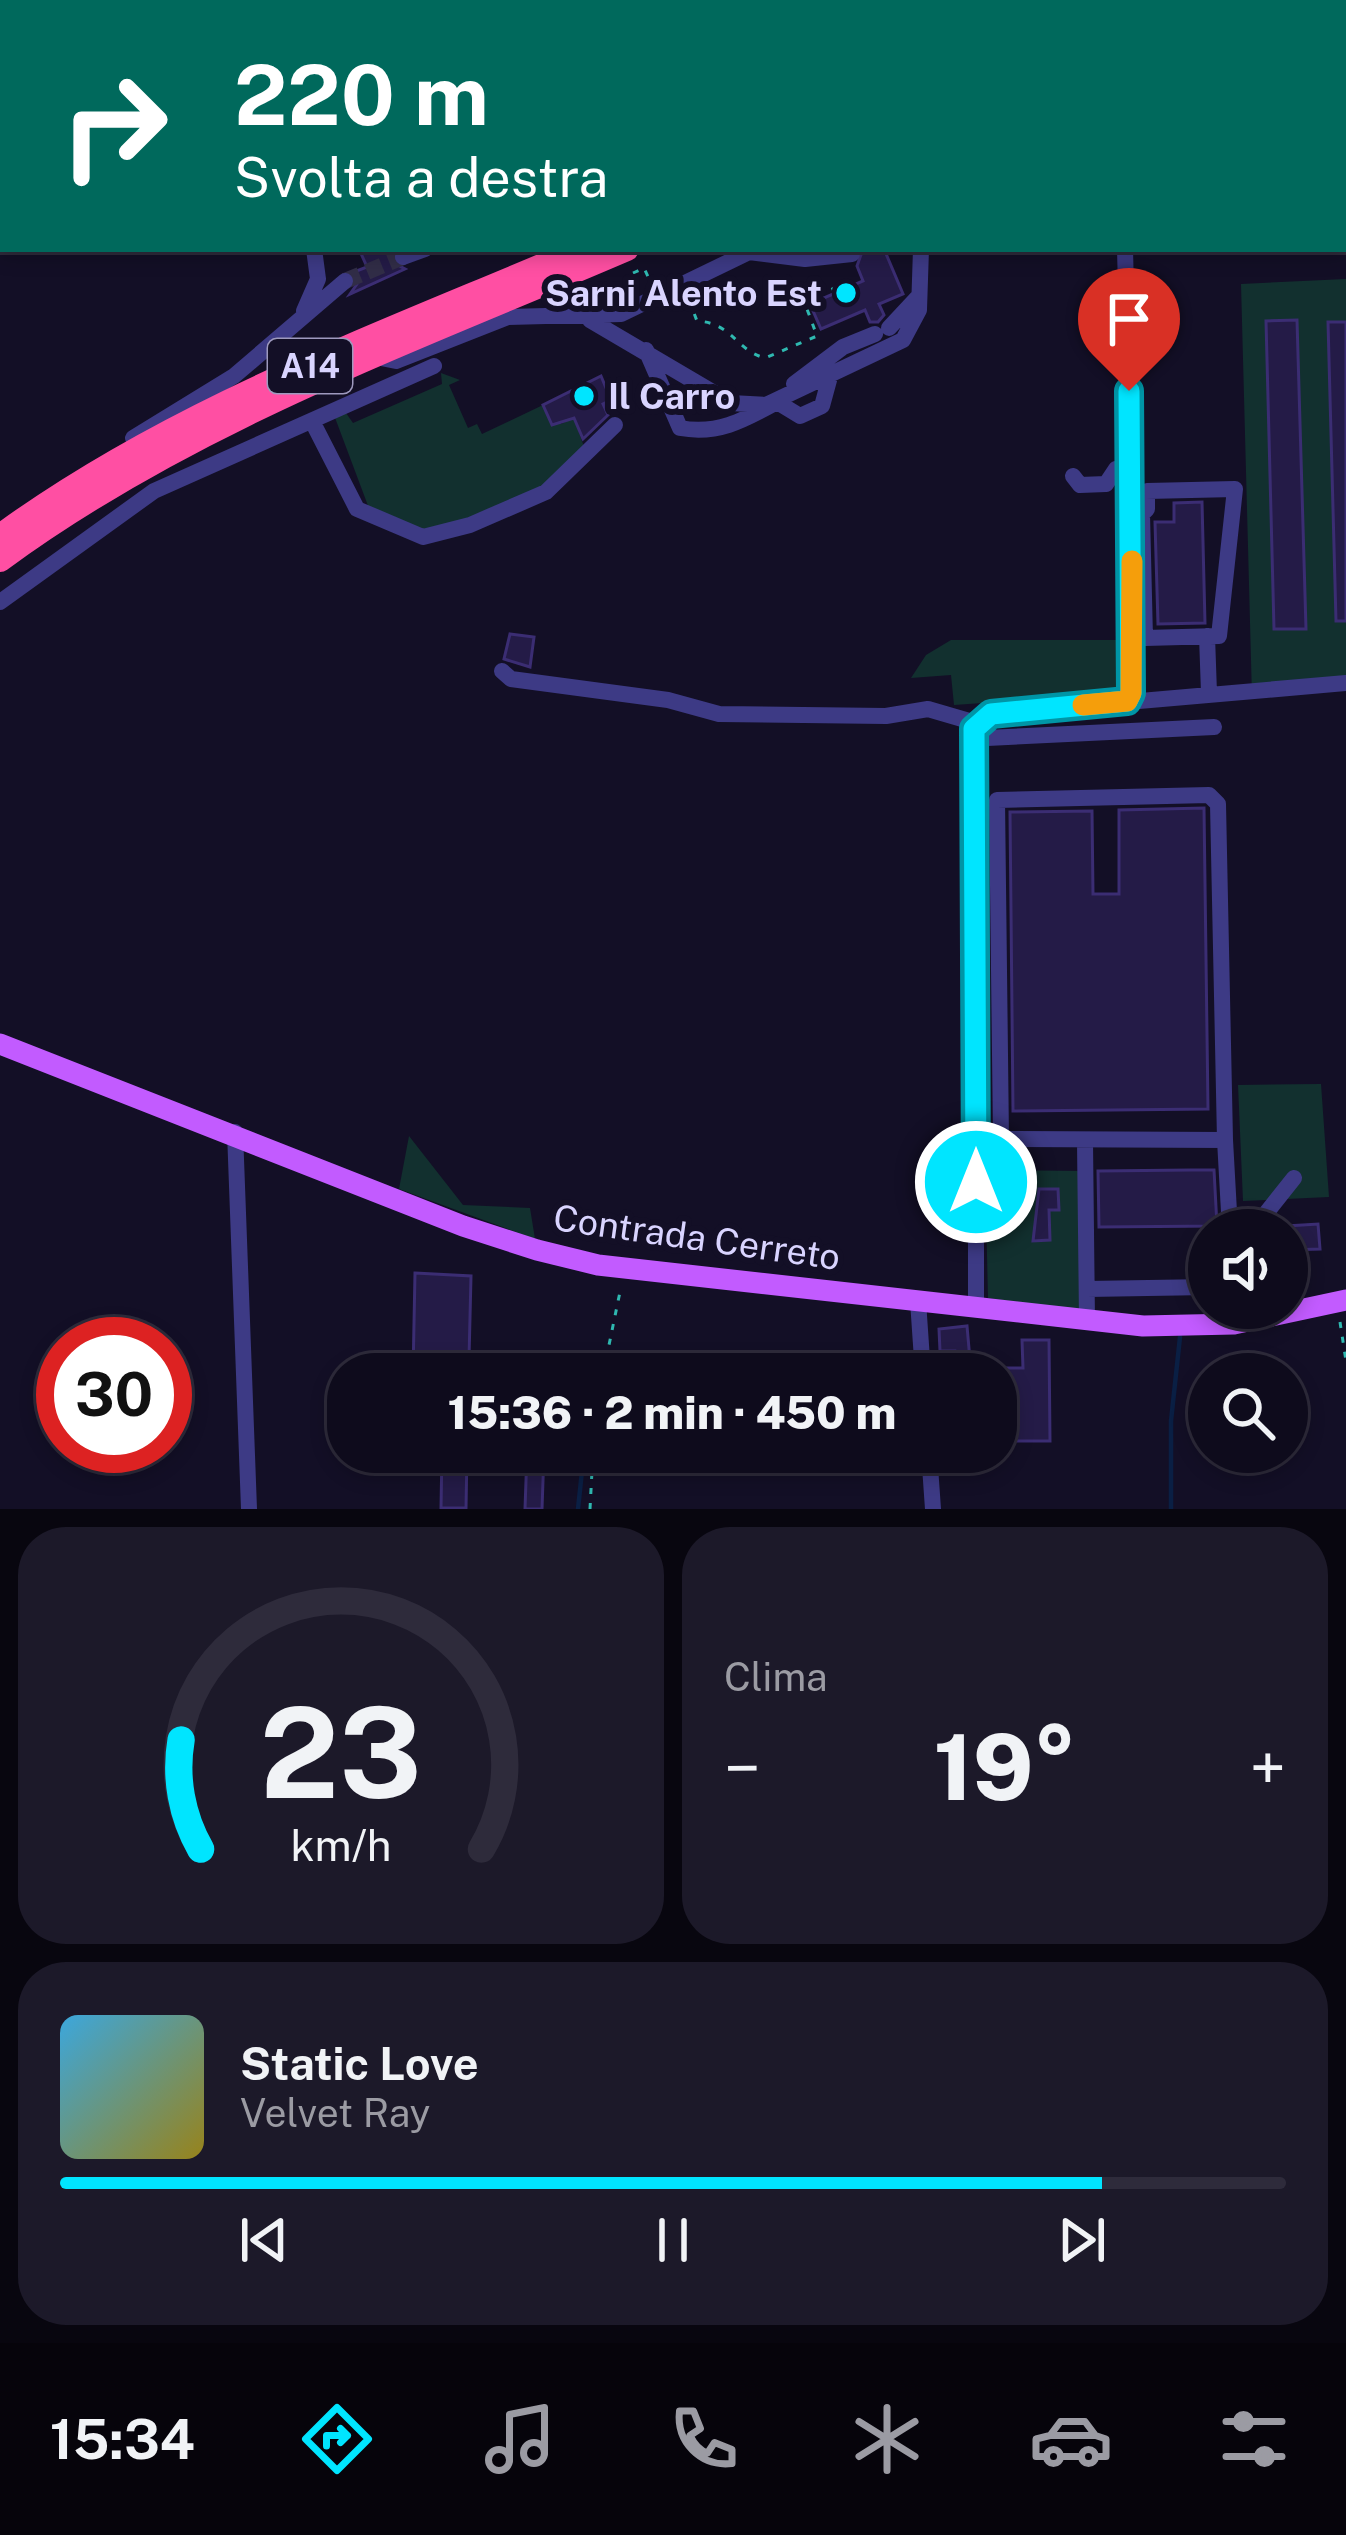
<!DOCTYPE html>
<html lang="it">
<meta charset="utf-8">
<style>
:root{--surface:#0e0b1c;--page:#1c1929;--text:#f1f3f6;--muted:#9b9ba3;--line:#2e2b3b;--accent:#00e5ff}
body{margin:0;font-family:"Public Sans",sans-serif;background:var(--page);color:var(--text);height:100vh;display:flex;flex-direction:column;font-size:45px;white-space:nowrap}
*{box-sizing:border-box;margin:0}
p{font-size:39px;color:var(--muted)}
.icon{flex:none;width:66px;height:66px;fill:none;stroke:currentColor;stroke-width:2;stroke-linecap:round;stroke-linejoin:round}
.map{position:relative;height:1509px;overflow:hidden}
.sheet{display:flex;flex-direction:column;gap:18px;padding:18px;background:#08060f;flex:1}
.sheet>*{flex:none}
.guide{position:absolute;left:0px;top:0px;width:1347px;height:252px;box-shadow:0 6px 18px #0003,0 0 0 3px var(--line);background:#00695c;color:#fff;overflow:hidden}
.tools{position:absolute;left:1188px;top:1209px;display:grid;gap:24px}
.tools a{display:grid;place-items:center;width:120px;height:120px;border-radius:50%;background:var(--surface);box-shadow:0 6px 18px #0003,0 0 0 3px var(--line);font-size:60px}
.speed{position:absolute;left:36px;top:1317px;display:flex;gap:24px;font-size:60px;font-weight:700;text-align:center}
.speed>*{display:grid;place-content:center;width:156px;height:156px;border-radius:50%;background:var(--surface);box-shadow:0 6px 18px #0003,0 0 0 3px var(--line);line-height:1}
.speed .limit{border:18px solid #d22;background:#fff;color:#111}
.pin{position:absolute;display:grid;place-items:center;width:102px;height:102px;color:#fff;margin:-123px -51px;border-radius:50% 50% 50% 0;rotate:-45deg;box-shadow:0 0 12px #0007}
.pin .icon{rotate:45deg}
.me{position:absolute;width:132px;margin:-66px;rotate:0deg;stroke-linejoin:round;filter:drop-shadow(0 0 9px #0008)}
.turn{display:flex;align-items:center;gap:42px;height:252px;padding:0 36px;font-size:54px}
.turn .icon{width:156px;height:156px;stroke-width:2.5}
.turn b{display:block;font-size:84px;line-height:102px}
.big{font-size:90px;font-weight:800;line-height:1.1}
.sheet .card{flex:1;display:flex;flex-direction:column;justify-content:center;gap:18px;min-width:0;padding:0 42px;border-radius:48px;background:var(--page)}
.sheet .dial{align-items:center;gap:0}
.dial svg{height:312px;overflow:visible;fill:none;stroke:var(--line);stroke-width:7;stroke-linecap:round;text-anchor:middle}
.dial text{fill:var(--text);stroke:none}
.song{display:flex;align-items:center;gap:36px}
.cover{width:144px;height:144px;border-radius:18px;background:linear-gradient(135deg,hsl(200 70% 55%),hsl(50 70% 35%))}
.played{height:12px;border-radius:6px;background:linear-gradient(90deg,var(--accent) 85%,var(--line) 85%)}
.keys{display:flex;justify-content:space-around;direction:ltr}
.heat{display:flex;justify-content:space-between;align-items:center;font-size:66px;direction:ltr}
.sheet .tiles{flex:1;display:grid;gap:18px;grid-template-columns:1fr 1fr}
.card:last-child{grid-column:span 2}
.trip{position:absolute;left:327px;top:1353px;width:690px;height:120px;border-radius:48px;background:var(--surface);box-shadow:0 6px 18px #0003,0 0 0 3px var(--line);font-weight:800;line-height:120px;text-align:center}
.menu{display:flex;height:192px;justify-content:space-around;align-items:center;background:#06040b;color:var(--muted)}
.menu .icon{width:84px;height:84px}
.menu .active{color:var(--accent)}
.menu b{font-size:54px;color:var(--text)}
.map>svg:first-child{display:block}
</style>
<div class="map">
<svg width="1346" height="1509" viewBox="0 0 1346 1509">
<rect width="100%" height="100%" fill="#130f26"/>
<path fill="#12302f" d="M1346,279V687L1252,697L1241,284Z
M441,373L460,380L449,385L468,428L477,424L482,434L543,405L561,424L574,418L584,447L555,483L474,520L426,532L370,511L334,415L346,413L353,423L442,384Z
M951,640H1129L1131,670L1122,691L1110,694L954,705L951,675L911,678L926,655Z
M1321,1084L1329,1197L1243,1201L1238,1085Z
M409,1136L463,1205L530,1208L535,1239L399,1189Z
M985,1170L1081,1171L1080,1312L988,1298Z"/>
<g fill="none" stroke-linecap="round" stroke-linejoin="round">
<path stroke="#0a1f44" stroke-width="4.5" d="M578,1509L584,1452
M1171,1509V1421L1180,1337"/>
</g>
<path fill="#241b47" stroke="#3b2d73" stroke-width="3" d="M359,249H393L392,262L405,269L350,294L357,284L354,272L367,267Z
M863,249H884L903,294L879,304L884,315L878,322H870L865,310L821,329L810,304L863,281L857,266Z
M1297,320L1306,629H1274L1266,321Z
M1328,322H1346V621H1336Z
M601,376L611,400L603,404L608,415L583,439L574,418L552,425L543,405Z
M1202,502L1205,623L1158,624L1155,522H1174V503Z
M510,634L534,637L530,667L504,659Z
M1204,808L1208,1109L1013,1111L1010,812L1092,811L1093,894H1119V810Z
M1191,1170H1214L1217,1226L1099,1227L1098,1171Z
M1039,1189H1058L1059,1210H1049L1050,1240L1033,1241Z
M1318,1224L1320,1249L1288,1250L1287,1226Z
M415,1273L471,1276L469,1359L515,1370L514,1374H413Z
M967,1326L970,1360H977L979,1374H957L955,1351H940L939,1329Z
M1022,1340H1049L1050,1441H1008L1007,1368H1023Z
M442,1452H467L466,1508H441Z
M527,1452H544L542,1509H525Z"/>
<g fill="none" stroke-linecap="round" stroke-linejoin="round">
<path stroke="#312d47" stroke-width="16" stroke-dasharray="16 8" stroke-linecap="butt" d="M345,281L403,257"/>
<path stroke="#2fb8b0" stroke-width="3" stroke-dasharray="6 9" stroke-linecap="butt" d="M633,273L644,268L651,283
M689,300L697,321C733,323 735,350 765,358L817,336L804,301L842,285L844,289
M1340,1322L1346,1361
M603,1374L621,1287
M590,1509L593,1452"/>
<path stroke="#3d3a85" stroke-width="16" d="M0,218H3
M1125,249L1132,530
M403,257L425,249
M304,311L318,279L314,249
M590,320L731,403L766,405L903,340L919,310L921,249
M889,328L917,298
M646,350L680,428C718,435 744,420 777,402L800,416L822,406L831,373
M376,357L396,361L508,317L621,314L749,252L805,259L852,254
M794,384L843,347L875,334
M313,423L357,509L423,537L470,525L546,492L615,425
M133,438L234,376L345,281
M1073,476L1080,485L1106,484L1116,469L1131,468
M1235,489L1219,636L1145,638L1142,514L1147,509V491Z
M0,602L154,491L434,366
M1207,636L1209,693
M502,671L511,679L668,700L719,714L886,716L928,709L976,723
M1127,701L1135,675L1134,622
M987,738L1214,727
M1209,795L1218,804L1225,1140L1001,1139L997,800Z
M235,1132L249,1509
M1225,1140L1230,1230
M1085,1142L1087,1320
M1262,1230L1267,1212L1294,1178
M1087,1289L1209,1287
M918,1301L923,1374
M976,1309V723L991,714L1346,683
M929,1452L933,1509"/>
<path stroke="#c25bff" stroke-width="21" d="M0,1044L463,1226L537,1250L598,1265L1143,1326L1234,1324L1346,1300"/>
<path stroke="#ff4fa3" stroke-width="24" d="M1153,3L1160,0
M1200,3L1207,0
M0,536C175,408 383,334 581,249
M0,560C189,421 413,341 627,249"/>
</g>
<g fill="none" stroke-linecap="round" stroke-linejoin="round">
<g stroke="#0095a6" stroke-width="30">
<path id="route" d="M976,1182L974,729L991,714L1127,701L1131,693L1129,391"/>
</g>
<use href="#route" stroke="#00e5ff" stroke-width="21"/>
<path stroke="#f59e0b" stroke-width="21" d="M1083,705L1127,701L1131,693L1132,561"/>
</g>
<g fill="#00e5ff" stroke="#130f26" stroke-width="4.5">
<circle cx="846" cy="293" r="12"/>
<circle cx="584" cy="396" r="12"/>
</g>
<g text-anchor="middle" stroke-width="12" stroke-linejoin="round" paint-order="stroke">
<rect fill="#130f26" stroke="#9e99be" stroke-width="3" x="268" y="339" width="84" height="54" rx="9"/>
<g font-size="33" font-weight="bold" fill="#d9d4ff">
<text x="310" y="378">A14</text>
</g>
<g font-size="36" font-weight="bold" fill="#d9d4ff" stroke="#130f26" text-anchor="end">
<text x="822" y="306">Sarni Alento Est</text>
<text x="608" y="409" text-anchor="start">Il Carro</text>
</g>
<g font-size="36" fill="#d9d4ff" stroke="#130f26">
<text transform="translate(697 1237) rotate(8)" y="13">Contrada Cerreto</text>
</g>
</g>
</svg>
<div class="tools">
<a><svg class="icon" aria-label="sound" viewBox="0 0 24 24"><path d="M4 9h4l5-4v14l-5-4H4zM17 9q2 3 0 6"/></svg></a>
<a><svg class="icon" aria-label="search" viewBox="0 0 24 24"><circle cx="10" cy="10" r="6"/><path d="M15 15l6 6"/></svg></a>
</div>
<div class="speed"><div class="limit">30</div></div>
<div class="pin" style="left:1129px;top:391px;background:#d93025"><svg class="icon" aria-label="arrive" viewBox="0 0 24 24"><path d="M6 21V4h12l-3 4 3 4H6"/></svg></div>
<svg class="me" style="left:976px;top:1182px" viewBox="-20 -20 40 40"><circle r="17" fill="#00e5ff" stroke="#fff" stroke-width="3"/><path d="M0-11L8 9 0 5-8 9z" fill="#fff"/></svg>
<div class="trip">15:36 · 2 min · 450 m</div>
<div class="guide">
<div class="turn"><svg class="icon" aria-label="right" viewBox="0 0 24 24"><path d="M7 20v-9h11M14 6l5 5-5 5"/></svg><div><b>220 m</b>Svolta a destra</div></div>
</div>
</div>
<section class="sheet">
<div class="tiles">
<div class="card dial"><svg viewBox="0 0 100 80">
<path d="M14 69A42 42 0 1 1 86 69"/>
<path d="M14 69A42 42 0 0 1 9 41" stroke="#00e5ff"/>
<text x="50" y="56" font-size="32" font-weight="700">23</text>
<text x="50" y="72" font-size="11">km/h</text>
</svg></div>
<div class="card"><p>Clima</p>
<div class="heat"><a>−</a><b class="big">19°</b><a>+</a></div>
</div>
<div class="card">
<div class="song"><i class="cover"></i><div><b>Static Love</b><p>Velvet Ray</p></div></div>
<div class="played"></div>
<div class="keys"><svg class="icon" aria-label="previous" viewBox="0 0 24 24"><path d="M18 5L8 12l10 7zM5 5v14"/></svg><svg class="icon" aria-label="pause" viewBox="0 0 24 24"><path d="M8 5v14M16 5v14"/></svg><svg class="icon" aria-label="next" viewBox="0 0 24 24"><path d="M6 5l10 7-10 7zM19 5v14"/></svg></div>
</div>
</div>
</section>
<nav class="menu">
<b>15:34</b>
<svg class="icon active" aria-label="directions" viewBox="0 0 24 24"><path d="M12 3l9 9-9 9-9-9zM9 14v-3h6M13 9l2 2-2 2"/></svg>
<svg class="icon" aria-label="music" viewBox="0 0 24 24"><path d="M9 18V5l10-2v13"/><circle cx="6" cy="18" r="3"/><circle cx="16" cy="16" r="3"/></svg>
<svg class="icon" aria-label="phone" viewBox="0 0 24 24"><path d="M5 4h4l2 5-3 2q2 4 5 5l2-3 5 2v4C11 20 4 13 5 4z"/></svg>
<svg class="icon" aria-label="climate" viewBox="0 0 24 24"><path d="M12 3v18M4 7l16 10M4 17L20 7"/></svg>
<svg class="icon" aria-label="car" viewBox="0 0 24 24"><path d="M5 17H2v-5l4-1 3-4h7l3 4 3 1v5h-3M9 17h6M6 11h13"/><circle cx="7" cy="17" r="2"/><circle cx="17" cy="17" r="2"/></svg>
<svg class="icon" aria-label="filters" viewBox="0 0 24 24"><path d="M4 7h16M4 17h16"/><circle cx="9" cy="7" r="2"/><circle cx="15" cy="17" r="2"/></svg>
</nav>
